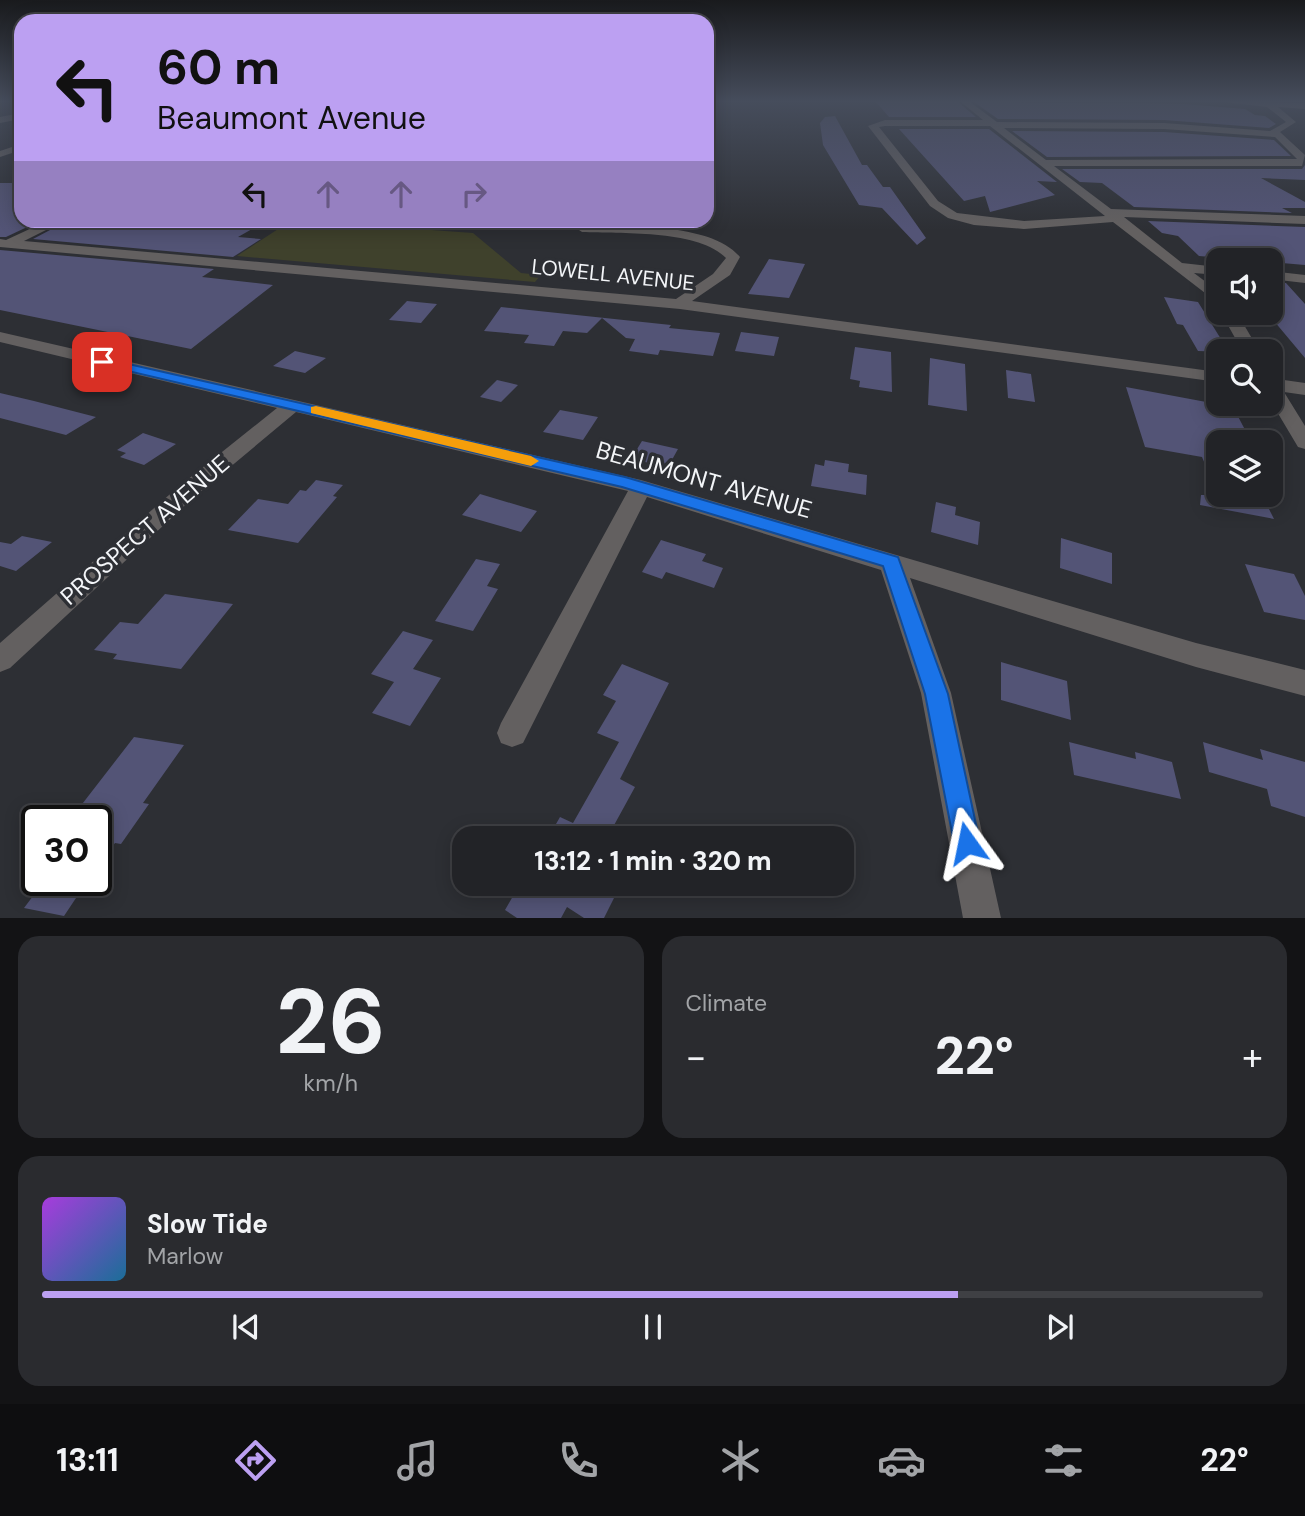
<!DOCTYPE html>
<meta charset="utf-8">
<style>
:root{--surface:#222327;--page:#2a2b2f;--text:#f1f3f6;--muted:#a2a4a7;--line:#3f4044;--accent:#bca0f2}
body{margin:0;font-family:"DM Sans",sans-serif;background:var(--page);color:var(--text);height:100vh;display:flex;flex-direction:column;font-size:26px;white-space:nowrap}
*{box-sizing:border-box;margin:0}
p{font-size:23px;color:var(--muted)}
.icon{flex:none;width:38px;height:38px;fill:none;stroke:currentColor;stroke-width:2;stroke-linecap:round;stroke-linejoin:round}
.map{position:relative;height:918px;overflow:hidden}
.side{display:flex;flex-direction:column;gap:18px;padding:18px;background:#131315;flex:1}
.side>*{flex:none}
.top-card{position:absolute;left:14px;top:14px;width:700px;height:214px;border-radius:21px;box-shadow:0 4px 18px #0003,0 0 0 2px var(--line);background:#bca0f2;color:#111;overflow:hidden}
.tools{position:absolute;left:1206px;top:248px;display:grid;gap:14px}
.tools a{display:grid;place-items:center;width:77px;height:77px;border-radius:14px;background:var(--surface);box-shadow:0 4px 18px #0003,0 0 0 2px var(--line);font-size:35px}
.speed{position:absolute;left:21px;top:805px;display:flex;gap:14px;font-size:35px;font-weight:700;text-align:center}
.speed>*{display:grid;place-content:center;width:91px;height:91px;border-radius:50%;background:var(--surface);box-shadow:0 4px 18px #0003,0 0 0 2px var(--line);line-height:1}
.speed .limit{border:4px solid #111;border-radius:10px;background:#fff;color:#111}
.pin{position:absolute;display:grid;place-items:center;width:60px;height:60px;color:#fff;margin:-30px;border-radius:14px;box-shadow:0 4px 10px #0006}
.me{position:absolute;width:77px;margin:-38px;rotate:348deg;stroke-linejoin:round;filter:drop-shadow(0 0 5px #0008)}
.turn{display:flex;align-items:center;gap:24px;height:147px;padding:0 28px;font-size:32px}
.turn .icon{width:91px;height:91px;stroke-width:2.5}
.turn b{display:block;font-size:49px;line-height:60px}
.lanes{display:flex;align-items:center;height:66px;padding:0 28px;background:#0003;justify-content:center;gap:35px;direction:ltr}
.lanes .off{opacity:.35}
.big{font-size:52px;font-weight:800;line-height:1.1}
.side .tile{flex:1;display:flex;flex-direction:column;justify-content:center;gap:10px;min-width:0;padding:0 24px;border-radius:21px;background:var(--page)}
.side .dial{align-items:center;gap:0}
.dial b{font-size:91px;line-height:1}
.song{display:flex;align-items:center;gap:21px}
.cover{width:84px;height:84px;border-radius:10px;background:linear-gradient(135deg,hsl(280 70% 55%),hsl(200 70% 35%))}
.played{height:7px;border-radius:4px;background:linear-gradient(90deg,var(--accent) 75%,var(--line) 75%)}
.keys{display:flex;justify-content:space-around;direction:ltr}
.heat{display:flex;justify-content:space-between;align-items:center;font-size:38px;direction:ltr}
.side .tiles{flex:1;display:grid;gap:18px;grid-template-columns:1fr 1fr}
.tile:last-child{grid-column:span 2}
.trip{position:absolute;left:452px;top:826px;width:402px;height:70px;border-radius:21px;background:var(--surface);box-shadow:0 4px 18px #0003,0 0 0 2px var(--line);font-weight:800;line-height:70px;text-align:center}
.tab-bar{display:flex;height:112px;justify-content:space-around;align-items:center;background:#0e0e10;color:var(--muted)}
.tab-bar .icon{width:49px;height:49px}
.tab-bar .active{color:var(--accent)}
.tab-bar b{font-size:32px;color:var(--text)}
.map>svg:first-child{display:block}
</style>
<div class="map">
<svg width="1305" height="918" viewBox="0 0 1305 918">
<rect width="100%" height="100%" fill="#2d2f34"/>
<path fill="#3f412c" d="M292,220L473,233L521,273L541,275L535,282L237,256Z"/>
<path fill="#535476" d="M876,102H958L976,117H889Z
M974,102L1184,104L1245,109L1255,115L1265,116L1276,124L1269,128L1164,120L998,119Z
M835,116L862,165H867L883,187H890L926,238L917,245L882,208L859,205L823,145L820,123L825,117Z
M899,129H989L1057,182L1037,181L1055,195L990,212L985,196L964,201Z
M1012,131L1164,132L1274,140L1291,156L1047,157Z
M1305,165V180L1261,178L1305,202V208H1282L1292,213L1134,207L1102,183L1080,182L1062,169H1302Z
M0,183H21V220H42L6,237H0Z
M69,220L138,224L143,221L268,220L238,237L261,239L233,257L33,239Z
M1148,221L1305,227V265L1199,256L1178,236L1162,233Z
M0,250L214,269L202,277L273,285L191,349L0,310Z
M769,259L805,264L789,298L748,294Z
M1270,282L1286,283L1305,304V358L1269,315L1278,316L1270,308Z
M1164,297L1198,302L1229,352L1198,351L1183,325L1177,324Z
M407,301L437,304L421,323L389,320Z
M501,307L671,325L669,328L720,333L713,356L660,350L658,355L629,351L635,339L626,338L602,318L587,333L563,331L554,346L524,343L529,335L484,331Z
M741,332L779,337L774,356L735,351Z
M855,347L891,352L892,392L859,387L860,381L850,379Z
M295,351L326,358L305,373L273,366Z
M930,358L965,364L967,411L928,405Z
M1006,370L1031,374L1035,402L1008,398Z
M497,380L518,385L501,402L480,397Z
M1126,387L1233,407L1252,443H1218V495L1202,457L1145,447Z
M0,393L34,401L96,417L66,435L0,418Z
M560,410L598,417L583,440L543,432Z
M143,433L176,444L144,465L120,457L126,453L117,450Z
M642,441L678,449L668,467L631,459Z
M825,460L849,464L848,472L867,475L866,495L811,486L815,464L824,466Z
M316,480L343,485L333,496L337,497L298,543L228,530L258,499L288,504L300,490L306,491Z
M480,494L537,511L521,532L462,515Z
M1201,495H1262L1274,519L1200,505Z
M936,502L956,507L955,515L980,522L978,545L931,532Z
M22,536L52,542L16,571L0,566V542L11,544Z
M1061,538L1112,553V584L1060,568Z
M661,540L706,554L702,561L723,568L714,588L666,572L662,579L642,572Z
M476,559L500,564L487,586L498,589L473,631L435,621Z
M1245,564L1294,574L1305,596V620L1264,612Z
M165,594L233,604L181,669L113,659L117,654L94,650L120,622L138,624Z
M403,631L433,640L413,669L441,678L410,726L372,713L394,682L371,674Z
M1001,662L1067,681L1071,720L1001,700Z
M622,664L669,683L620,779L635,787L607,838H548L560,817L573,823L619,742L597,733L616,701L603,695Z
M134,737L184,745L143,803L149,804L121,844L115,843L96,869V821H69Z
M1069,742L1136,759L1135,752L1172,762L1181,799L1074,775Z
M1203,742L1263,760L1260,749L1305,762V817L1271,806L1267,789L1209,772Z
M45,880H88L64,916L24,908Z
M520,884H621L604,918H584L567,907L561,918H517L505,910Z"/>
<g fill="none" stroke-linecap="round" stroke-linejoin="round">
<path fill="#636060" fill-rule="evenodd" d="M961,102H970L997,122L1164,123L1270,131L1286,122L1267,107L1224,102L1305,103V109L1278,107L1296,122L1280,132L1305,155L1302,166H1054L1111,209L1305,216V224L1124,217L1182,263L1218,267V275L1194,273L1218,291V303L1113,222L1024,229L974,225L948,218L930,206L868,126L885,120H983ZM885,126H990L1105,216L1024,221L957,213L938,201L879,127ZM1004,128L1164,129L1275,137L1297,159L1046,160Z
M21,113V119L0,123V117Z
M21,144V150L0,157V151Z
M49,220H66L24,241L676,299L713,274L726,258C697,229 621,234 582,232L576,228L582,224C625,227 711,222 740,257L730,275L692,301L1218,372V382L680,309L0,247V239L6,240Z
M1270,271L1305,275V283L1270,279Z
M1221,313H1237L1260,352H1243Z
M0,332L641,480L1196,643L1305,670V696L1196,667L910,578L951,693L1001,918H963L921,693L881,570L647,497L523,743L512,747L501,743L497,733L501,723L628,491L296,412L193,498L10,668L0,672V643L177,488L277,408L0,342Z
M1270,378L1305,383V395L1284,392L1305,426V449L1298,447L1270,400Z"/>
</g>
<linearGradient id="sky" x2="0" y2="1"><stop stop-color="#191a1d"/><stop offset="0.44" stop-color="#464d5c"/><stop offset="1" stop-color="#464d5c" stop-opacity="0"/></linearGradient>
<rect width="1305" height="230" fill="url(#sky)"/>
<path fill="#1a73e8" stroke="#114b97" stroke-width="2" d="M102,358L625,477L898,557L948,694L980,843L976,852L967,856L958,852L954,843L925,694L883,566L622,487L98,364V359Z"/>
<path fill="#f59e0b" d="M316,406L531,456L539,461L531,466L311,413V407Z"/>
<g text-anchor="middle" stroke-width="7" stroke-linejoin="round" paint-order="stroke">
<g font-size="21" fill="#f3f5f8" stroke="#2d2f34">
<text transform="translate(613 275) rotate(6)" y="7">LOWELL AVENUE</text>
</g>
<g font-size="24" fill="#f3f5f8" stroke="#2d2f34">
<text transform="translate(704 480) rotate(16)" y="8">BEAUMONT AVENUE</text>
<text transform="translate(145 530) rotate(-41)" y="8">PROSPECT AVENUE</text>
</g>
</g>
</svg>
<div class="tools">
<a><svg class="icon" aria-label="sound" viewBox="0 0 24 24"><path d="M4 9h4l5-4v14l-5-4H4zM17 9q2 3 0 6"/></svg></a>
<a><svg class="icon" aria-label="search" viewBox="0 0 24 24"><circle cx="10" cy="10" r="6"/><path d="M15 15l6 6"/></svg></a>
<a><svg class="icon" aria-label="layers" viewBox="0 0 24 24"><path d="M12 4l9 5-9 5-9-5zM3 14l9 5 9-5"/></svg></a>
</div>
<div class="speed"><div class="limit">30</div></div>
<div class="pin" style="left:102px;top:362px;background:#d93025"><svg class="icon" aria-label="arrive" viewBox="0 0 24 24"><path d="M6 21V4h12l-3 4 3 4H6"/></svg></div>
<svg class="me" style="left:967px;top:843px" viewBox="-20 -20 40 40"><path d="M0-17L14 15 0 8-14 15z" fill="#1a73e8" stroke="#fff" stroke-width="4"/></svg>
<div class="trip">13:12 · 1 min · 320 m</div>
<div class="top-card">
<div class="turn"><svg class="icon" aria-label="left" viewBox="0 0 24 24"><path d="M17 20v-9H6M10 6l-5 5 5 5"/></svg><div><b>60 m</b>Beaumont Avenue</div></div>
<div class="lanes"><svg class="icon" aria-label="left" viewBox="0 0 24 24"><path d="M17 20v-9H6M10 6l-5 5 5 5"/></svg><svg class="icon off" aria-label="ahead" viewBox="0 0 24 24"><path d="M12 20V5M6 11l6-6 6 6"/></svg><svg class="icon off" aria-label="ahead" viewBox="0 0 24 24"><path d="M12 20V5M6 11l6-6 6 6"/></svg><svg class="icon off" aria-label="right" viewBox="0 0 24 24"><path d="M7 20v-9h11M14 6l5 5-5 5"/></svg></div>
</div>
</div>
<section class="side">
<div class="tiles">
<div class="tile dial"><b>26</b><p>km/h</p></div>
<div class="tile"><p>Climate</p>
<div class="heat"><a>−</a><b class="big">22°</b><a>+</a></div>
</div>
<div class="tile">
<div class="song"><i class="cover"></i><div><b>Slow Tide</b><p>Marlow</p></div></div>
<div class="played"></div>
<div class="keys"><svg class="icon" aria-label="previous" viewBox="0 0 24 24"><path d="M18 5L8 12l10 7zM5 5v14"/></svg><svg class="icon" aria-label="pause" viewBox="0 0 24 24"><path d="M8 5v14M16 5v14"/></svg><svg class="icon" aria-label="next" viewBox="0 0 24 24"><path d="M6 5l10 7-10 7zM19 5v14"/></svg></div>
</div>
</div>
</section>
<nav class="tab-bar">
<b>13:11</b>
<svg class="icon active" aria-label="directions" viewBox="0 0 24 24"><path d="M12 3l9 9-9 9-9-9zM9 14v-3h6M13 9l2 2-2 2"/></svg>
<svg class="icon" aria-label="music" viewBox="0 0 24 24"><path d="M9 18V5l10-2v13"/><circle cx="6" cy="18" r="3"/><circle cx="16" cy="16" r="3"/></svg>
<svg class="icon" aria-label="phone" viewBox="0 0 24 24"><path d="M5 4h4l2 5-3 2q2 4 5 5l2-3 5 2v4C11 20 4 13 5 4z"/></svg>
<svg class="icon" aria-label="climate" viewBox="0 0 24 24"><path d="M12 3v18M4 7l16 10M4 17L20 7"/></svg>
<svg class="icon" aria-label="car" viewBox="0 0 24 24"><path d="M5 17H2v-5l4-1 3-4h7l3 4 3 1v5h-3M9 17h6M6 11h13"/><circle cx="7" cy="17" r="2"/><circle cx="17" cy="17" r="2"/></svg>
<svg class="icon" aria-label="filters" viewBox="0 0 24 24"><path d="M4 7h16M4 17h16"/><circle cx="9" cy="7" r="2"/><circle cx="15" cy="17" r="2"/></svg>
<b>22°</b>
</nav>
